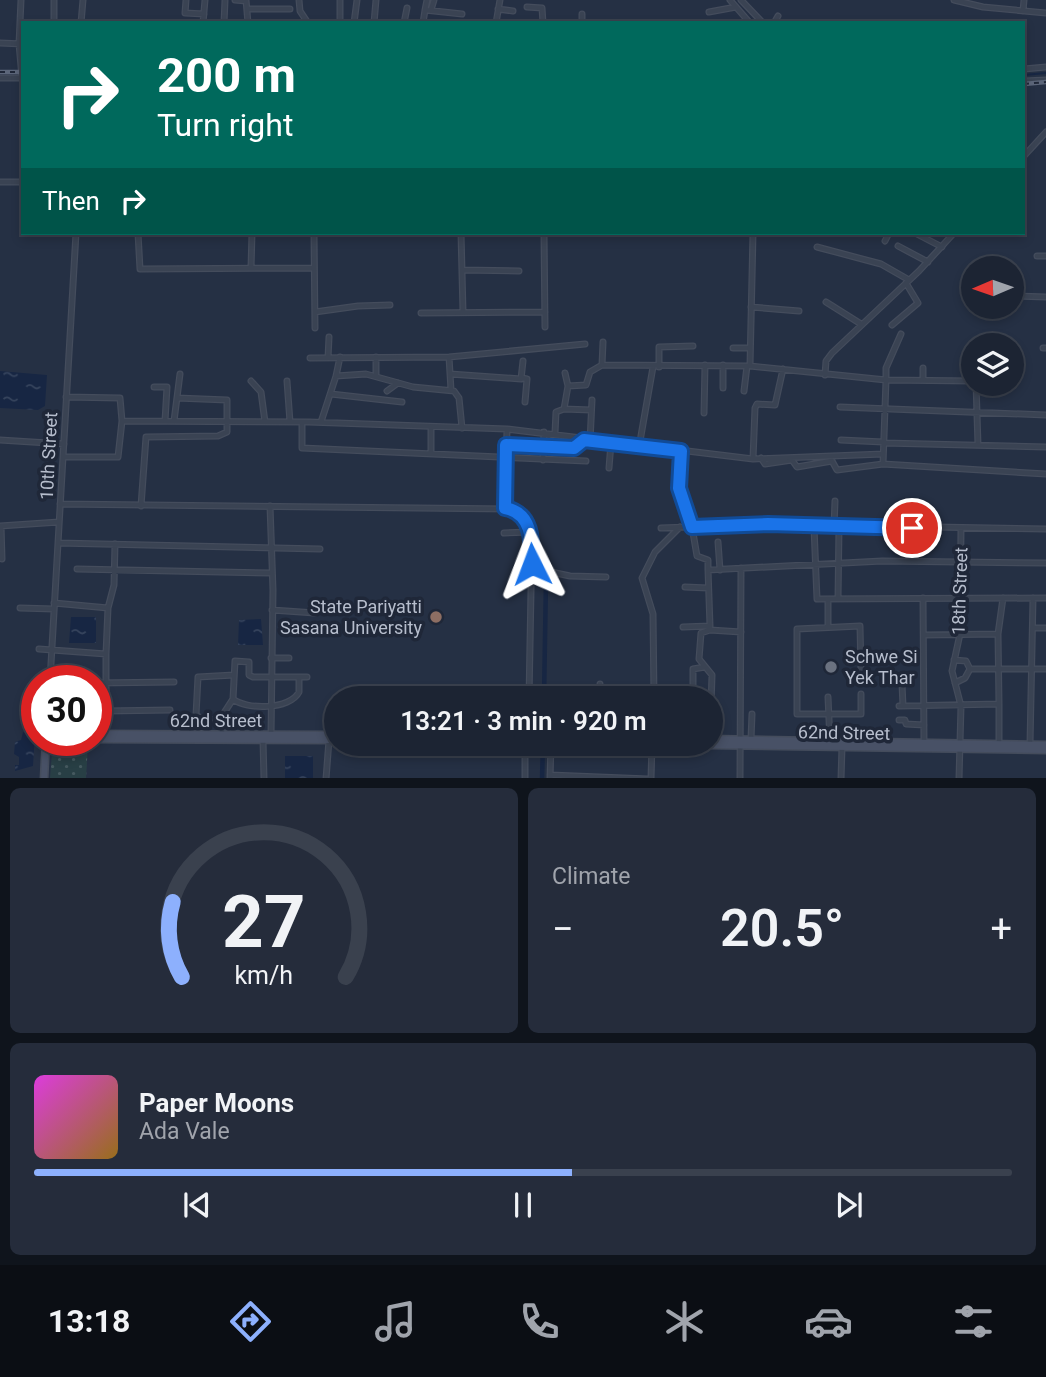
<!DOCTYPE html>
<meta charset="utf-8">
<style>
:root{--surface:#1c2433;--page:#252c3b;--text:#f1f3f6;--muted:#a0a4ac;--line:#3a414e;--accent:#8db0fd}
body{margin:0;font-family:Roboto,sans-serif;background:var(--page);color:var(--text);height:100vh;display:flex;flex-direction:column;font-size:26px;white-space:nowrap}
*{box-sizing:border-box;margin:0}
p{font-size:23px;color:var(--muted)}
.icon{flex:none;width:38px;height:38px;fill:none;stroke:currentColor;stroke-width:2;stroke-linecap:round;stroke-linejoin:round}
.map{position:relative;height:778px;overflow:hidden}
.drawer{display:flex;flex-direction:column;gap:10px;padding:10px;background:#0f141c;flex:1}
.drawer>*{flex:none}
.guide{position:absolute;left:21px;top:21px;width:1004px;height:214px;border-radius:0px;box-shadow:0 4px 10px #0003,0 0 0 2px var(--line);background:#00695c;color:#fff;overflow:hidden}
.needle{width:46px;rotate:268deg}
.buttons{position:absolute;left:961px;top:256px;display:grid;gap:14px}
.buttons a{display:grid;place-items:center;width:63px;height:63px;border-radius:50%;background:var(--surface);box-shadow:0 4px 10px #0003,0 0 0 2px var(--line);font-size:35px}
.speed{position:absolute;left:21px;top:665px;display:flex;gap:14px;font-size:35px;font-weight:700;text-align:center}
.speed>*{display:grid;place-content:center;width:91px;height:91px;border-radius:50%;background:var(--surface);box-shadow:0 4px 10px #0003,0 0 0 2px var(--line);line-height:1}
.speed .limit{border:10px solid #d22;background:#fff;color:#111}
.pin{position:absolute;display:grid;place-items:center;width:60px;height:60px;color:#fff;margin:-30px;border:4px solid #fff;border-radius:50%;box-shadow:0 2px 7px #0007}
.me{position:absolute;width:77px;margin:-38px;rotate:357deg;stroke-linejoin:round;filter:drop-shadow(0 0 5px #0008)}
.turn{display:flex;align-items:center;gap:24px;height:147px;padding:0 21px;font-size:32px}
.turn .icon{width:91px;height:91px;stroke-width:2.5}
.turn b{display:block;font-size:49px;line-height:60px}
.then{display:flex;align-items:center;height:66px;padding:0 21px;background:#0003;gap:14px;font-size:26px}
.big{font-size:52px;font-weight:600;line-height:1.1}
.drawer .card{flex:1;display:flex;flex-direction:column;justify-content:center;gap:10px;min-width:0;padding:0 24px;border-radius:10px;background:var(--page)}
.drawer .dial{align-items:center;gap:0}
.dial svg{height:182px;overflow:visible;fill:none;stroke:var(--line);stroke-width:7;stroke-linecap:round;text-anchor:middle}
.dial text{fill:var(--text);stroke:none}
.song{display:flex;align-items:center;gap:21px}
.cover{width:84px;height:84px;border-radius:10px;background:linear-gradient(135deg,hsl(300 70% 55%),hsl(40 70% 35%))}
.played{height:7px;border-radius:4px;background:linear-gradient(90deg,var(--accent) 55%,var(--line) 55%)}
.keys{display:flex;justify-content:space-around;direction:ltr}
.heat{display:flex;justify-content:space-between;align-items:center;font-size:38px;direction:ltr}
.drawer .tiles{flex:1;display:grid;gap:10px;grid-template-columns:1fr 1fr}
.card:last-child{grid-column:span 2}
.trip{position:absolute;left:324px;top:686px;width:399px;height:70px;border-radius:35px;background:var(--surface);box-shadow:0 4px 10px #0003,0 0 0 2px var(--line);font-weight:600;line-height:70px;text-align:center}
.tabs{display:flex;height:112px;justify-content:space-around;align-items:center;background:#0b0e14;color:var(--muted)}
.tabs .icon{width:49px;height:49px}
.tabs .current{color:var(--accent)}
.tabs b{font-size:32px;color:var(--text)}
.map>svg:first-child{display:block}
</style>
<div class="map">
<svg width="1046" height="779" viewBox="0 0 1046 779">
<defs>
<pattern id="park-dots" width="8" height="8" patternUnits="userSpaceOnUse" patternTransform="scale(1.75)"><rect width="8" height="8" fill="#283f45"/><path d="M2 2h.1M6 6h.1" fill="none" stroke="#45595f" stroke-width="1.8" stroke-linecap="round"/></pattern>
<pattern id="water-ripples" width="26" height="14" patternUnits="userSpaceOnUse" patternTransform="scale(1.75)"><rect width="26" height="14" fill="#172643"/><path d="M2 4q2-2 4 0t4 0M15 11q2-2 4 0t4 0" fill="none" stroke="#36445d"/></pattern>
</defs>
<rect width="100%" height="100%" fill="#253044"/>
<path fill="url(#park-dots)" d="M88,745L86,778H50L52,753L56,747Z"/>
<path fill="url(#water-ripples)" d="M0,371L47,375L45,406L38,410L0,408Z
M71,617H96V643H69Z
M261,619L263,645H238L239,620Z
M23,732L35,734L33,766L15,771V765H19V757L14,754L15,742L21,740Z
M285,756H313V778H285Z"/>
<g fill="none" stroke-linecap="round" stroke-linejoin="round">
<path stroke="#172643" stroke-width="2" d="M1024,75L1046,73"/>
<path stroke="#172643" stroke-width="4.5" d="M544,698L546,580
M542,779L543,744"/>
<g stroke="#444c5c" stroke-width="7">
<path id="minor" d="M21,0L19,44L22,78
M186,0L185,13L204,14
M235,0L246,1
M246,0L248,23
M299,0L300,11L308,23
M340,0V23
M730,0L750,23
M741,0L763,23
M954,0L983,7L1046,13
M527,7L542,8L543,23
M247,9H290
M498,9L513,11
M425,10L427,0
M431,10L434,0
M1023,11L1024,0
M709,12L736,7
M54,23V0
M81,23L83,0
M203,23L205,0
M224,23L225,0
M354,23L357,0
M374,23L376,0
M404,23L407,8
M423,23L425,10L462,14
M496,23L500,0
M582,23V14
M774,23L778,16
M0,43L23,44
M1024,69L1046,67
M0,78H23
M1024,81L1046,80
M1024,156L1046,132
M0,182H23
M138,233L140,269L314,268
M314,233L315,328
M461,233L463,312
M544,233L545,327
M915,233L942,247
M885,241L889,233
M898,246L928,262
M817,247L881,264L909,280
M1037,256H1046
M251,268L252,233
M462,270L519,271
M1012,296L1046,297
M826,302L861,324
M751,307L799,311
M315,312L358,306L390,305
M421,313L545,312
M892,325L918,303L906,283
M901,334L886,368V380L973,381
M733,348H750
M1043,348H1046
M376,357V376
M449,357L451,390
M310,358L449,357L585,344
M328,358L329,337
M602,365L603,342
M750,366L753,233
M659,367V347L693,346
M565,373L568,386
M450,374L521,379L523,361
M825,375L826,361L832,353L919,271L954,233
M336,376L340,357
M522,378L527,379L525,402
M923,380V368
M251,381L261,392L265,422
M287,381L290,422
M976,383L978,445
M154,387H167L165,421
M723,388V365
M387,391L398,383
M744,391L747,366
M331,394L402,402
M840,407L1046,415
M564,409L591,410
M704,413L705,365
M122,421L309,422L507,429L753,459L883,454
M174,421L180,374
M302,422V448L586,461
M321,422L336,376L366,374L413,387L454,391L459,398L462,428
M555,433L556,412L564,409L568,386L586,385L590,372L602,365L750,366L886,380L883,464L1046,474
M0,440L64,444
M841,440L883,442
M590,441L592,400
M884,443L1046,447
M506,445L574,448L584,440
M639,447L653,367
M681,451L679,488L692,527L697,556L708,560V570L882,561L1046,563
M431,454V427
M63,457H118L122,421L120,398L66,397
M761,458L765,464L792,460L797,467L832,461L837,470L883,464
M753,459L755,408L757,404L775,405L783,369
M543,460L544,432
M609,468L611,443
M60,504L510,509L526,522L532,537L529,698
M141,506L146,437L218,436L227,432V400L177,398
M270,506L273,590L271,736
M505,508L507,429
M0,526L59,522
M1,526L2,559
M814,527L817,599L1046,598
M834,527L835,501
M661,528L768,524L1046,529
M504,533L531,532
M718,542L720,570
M58,543L320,549
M532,568L570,576L606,577
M77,569L272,573
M708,570L710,626V630L701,633L699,659L712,675L710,736
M685,587L708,588
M923,598L924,744
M828,599V627
M838,599L839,527
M54,603L108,608
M20,608L54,609
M272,610L315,613
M683,627L710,626
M1034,628H1046
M710,630L741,632
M998,634L1003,598
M39,649L106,654
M271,658H289
M954,660L966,661L970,669L965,678L955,683
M970,669H1046
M861,671L860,626L797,629V714H861V694
M50,681L76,233
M96,683L174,682
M902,684L903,706
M693,690V669L705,667
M828,697L830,742
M600,698V684
M654,698L653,614L642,578L655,552L680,527
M233,699C246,710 290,710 299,692V677
M999,704V745
M899,706L999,704L998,634L924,635
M106,711L170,710
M221,720L202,719L196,715L198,677L234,675
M899,720H905L906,724L924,725
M106,734V654L108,608L114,585L115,544
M222,735V716L233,699L235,661L249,662V675L253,677H307
M751,739L752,714
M263,740L264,779
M525,744V779
M1030,744L1033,598
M550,775L648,779
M326,779L329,740
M550,779L551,744
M651,779L652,744
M740,779L741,568
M841,779L842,747
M959,779L961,706L952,671L960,634L961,528"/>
</g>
<g stroke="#444c5c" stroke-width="9">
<path id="secondary" d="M96,734L336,735
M96,739L336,740
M710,739L1046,745
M642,744L1046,750
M44,779L46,740"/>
</g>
<use href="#minor" stroke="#3a4353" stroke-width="4.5"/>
<use href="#secondary" stroke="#485166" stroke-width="6"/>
<g stroke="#5c667a" stroke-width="4.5">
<path id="rail" d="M0,72H23
M1024,84L1046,82"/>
</g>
<use href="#rail" stroke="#1f2738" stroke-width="2" stroke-dasharray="5" stroke-linecap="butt"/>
</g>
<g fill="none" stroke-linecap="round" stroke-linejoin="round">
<g stroke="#114b97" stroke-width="18">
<path id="route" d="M532,564C532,542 533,513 505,508L506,445L574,448L584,440L681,451L679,488L692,527L768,524L912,528"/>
</g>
<use href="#route" stroke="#1a73e8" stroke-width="12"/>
</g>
<circle fill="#8d6e63" stroke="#1f2738" stroke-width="2.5" cx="436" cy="617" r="7"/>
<circle fill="#6b7280" stroke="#1f2738" stroke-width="2.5" cx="831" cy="667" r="7"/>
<g text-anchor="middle" stroke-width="7" stroke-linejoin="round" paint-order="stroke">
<g font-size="18" fill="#b7becd" stroke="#1f2738">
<text transform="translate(49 456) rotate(-87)" y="6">10th Street</text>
<text transform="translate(960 591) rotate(-88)" y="6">18th Street</text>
<text x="216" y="727">62nd Street</text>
<text transform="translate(844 733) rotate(1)" y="6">62nd Street</text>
</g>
<g font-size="18" fill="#b7becd" stroke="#1f2738" text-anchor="end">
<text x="422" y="613">State Pariyatti<tspan x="422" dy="21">Sasana University</tspan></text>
<text x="845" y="663" text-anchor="start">Schwe Si<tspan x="845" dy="21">Yek Thar</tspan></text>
</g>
</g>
</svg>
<div class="buttons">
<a><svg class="needle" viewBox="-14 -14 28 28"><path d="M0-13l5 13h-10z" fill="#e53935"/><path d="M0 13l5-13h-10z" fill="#a0a4ac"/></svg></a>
<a><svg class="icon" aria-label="layers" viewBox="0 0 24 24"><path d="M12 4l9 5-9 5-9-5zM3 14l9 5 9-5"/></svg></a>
</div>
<div class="speed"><div class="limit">30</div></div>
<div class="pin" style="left:912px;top:528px;background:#d93025"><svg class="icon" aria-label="arrive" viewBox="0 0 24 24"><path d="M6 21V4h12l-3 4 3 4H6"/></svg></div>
<svg class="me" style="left:532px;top:564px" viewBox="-20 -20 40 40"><path d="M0-17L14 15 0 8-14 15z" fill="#1a73e8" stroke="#fff" stroke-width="4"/></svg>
<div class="trip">13:21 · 3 min · 920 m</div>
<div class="guide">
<div class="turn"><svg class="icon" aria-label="right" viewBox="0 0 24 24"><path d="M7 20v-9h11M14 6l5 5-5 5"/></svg><div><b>200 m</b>Turn right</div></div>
<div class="then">Then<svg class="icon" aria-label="right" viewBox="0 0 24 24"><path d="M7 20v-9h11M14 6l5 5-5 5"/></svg></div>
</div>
</div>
<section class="drawer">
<div class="tiles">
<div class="card dial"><svg viewBox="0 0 100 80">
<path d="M14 69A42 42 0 1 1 86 69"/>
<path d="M14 69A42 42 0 0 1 10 36" stroke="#8db0fd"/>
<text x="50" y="56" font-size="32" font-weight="700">27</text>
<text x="50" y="72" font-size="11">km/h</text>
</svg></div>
<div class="card"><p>Climate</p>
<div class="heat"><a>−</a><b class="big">20.5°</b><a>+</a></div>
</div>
<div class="card">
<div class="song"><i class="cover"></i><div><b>Paper Moons</b><p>Ada Vale</p></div></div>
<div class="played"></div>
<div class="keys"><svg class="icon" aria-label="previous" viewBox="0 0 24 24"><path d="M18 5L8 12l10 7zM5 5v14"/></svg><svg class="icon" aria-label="pause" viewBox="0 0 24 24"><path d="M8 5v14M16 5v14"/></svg><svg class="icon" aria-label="next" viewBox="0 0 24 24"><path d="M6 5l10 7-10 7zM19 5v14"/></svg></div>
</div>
</div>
</section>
<nav class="tabs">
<b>13:18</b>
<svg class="icon current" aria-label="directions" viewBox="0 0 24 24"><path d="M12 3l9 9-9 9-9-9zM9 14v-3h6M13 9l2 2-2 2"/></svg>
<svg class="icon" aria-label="music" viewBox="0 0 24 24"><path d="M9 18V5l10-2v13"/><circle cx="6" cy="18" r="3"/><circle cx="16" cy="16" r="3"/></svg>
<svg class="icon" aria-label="phone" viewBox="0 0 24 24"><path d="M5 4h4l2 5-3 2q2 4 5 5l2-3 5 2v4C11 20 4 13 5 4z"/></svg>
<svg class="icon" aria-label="climate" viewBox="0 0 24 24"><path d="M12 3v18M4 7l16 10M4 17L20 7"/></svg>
<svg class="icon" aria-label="car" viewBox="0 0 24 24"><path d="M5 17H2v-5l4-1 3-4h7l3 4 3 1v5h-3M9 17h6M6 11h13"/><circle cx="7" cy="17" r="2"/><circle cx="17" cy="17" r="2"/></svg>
<svg class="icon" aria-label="filters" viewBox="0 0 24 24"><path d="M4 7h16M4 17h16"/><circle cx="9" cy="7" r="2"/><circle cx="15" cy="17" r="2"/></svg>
</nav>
